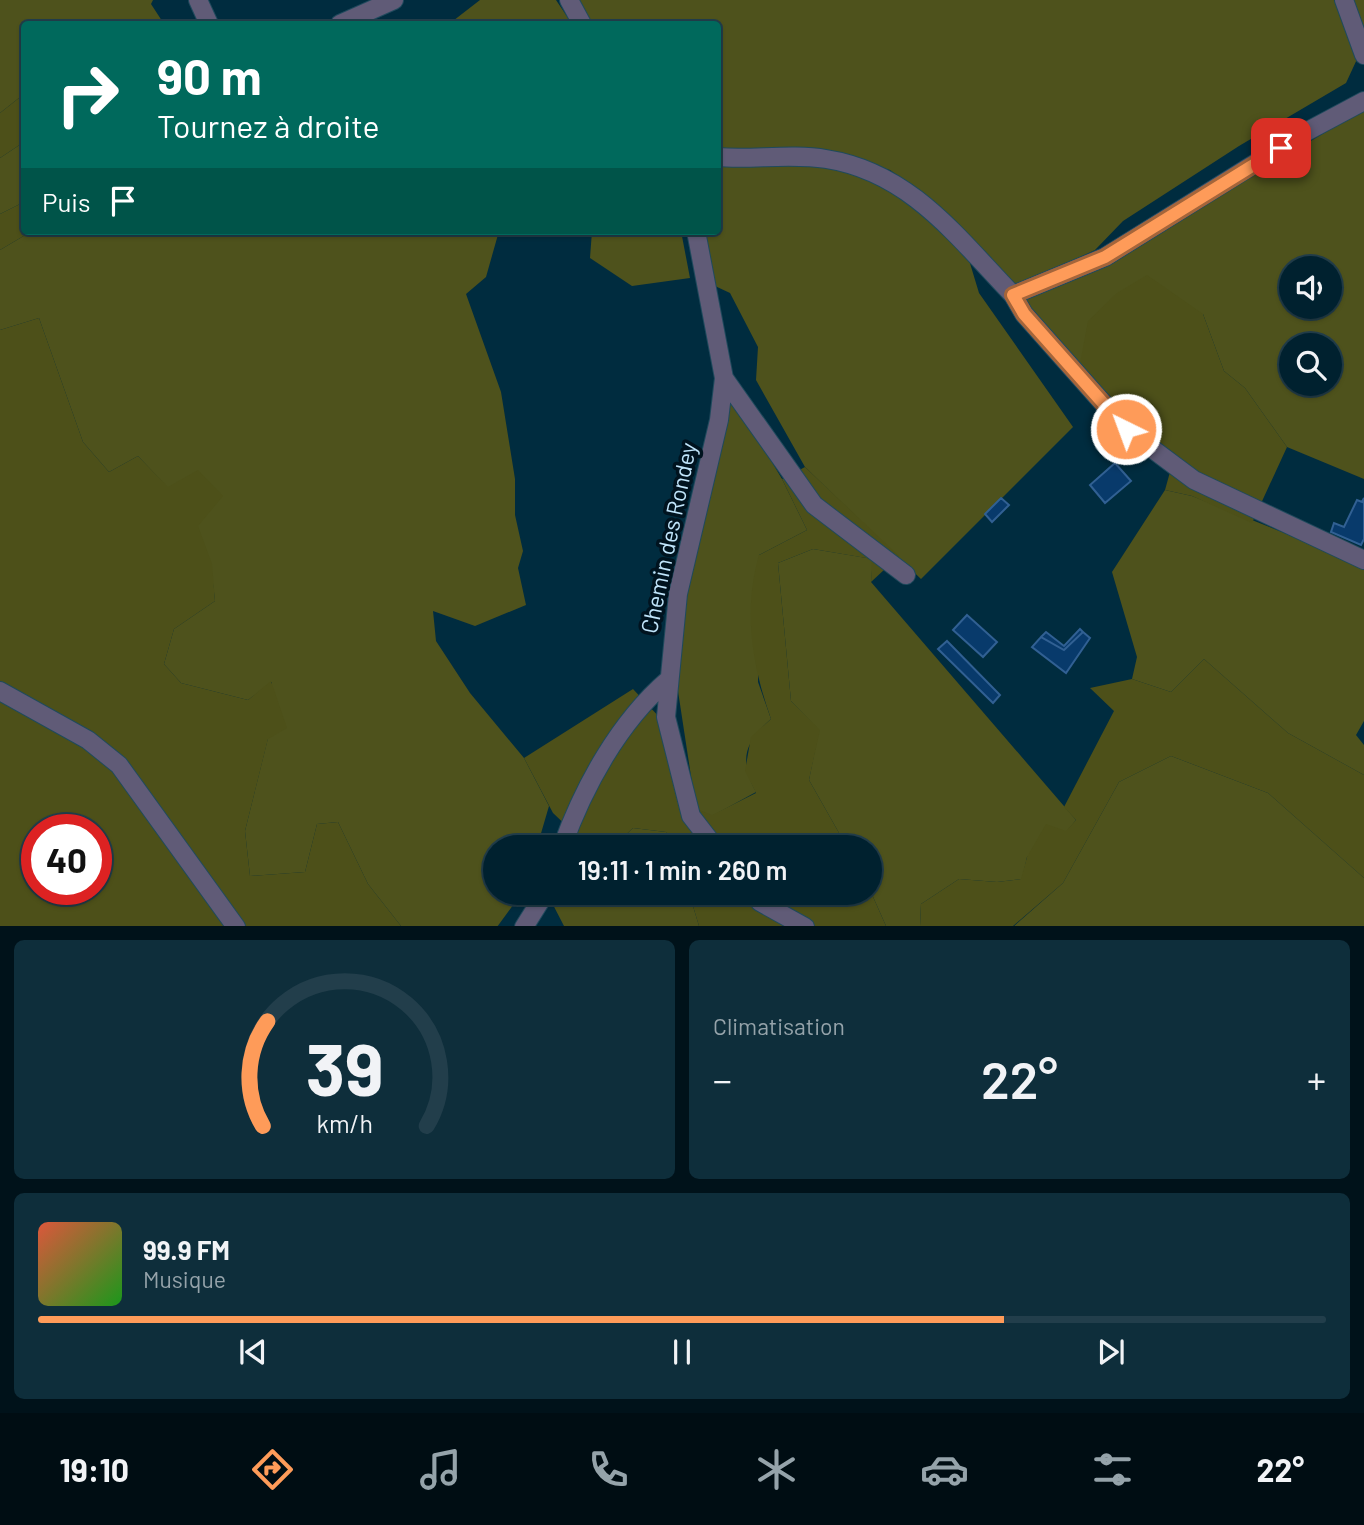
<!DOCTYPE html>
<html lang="fr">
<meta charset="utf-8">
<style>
:root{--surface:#00212f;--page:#0e2e3b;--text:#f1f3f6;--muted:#95a3aa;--line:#223e4b;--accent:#fe9b59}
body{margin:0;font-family:Barlow,sans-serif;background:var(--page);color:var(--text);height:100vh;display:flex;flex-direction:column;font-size:26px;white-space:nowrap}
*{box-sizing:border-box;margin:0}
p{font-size:23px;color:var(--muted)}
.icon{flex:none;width:38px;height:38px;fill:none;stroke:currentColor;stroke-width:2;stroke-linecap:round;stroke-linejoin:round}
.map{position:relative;height:926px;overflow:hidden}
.sheet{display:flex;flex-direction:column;gap:14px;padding:14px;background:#00121a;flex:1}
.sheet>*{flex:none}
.guide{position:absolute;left:21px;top:21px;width:700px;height:214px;border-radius:7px;box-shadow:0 2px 5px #0004,0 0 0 2px var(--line);background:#00695c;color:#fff;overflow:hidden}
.fabs{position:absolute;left:1279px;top:256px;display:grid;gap:14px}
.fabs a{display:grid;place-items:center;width:63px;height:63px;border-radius:50%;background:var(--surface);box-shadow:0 2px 5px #0004,0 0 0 2px var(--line);font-size:35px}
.speed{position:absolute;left:21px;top:814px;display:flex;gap:14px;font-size:35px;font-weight:700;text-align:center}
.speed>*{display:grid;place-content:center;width:91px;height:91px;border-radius:50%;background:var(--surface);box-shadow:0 2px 5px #0004,0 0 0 2px var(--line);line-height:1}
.speed .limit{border:10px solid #d22;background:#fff;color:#111}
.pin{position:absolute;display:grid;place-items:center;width:60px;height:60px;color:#fff;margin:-30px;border-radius:14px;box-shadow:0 4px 10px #0006}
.me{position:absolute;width:77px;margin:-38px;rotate:318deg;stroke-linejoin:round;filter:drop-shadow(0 0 5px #0008)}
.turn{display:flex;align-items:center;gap:24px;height:147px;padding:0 21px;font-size:32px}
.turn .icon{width:91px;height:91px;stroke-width:2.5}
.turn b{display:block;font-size:49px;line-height:60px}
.then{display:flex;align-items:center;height:66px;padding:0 21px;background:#0003;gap:14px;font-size:26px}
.big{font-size:52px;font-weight:600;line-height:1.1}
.sheet .tile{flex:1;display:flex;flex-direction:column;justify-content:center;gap:10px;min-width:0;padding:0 24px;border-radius:10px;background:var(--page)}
.sheet .dial{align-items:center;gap:0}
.dial svg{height:182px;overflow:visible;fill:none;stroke:var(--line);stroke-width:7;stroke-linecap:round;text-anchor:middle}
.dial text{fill:var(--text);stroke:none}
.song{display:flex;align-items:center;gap:21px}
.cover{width:84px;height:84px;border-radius:10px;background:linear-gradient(135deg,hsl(10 70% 55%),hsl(120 70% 35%))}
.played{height:7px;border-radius:4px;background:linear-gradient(90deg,var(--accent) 75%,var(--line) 75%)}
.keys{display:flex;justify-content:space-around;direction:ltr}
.heat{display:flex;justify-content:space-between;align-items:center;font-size:38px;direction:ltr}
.sheet .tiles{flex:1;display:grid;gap:14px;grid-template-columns:1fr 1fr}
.tile:last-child{grid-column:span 2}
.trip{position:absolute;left:483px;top:835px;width:399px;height:70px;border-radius:35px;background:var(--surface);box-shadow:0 2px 5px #0004,0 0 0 2px var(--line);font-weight:600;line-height:70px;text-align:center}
.dock{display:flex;height:112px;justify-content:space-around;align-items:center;background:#000d13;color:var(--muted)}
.dock .icon{width:49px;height:49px}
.dock .selected{color:var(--accent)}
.dock b{font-size:32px;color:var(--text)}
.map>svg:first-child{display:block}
</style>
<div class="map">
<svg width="1364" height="927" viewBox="0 0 1364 927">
<rect width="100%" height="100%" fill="#002c3f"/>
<path fill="#4e521c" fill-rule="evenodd" d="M0,0H153L151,4L164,24H24V94L0,113Z
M480,0H556L572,24H449Z
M577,0H1364V44L1346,83L1239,146L1123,221L1095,250L1013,288L919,191L890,170L835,155L749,153L718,148V24H592Z
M1364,109V479L1287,447L1245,388L1224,371L1203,314L1080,364L1028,310L1026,300L1030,292L1109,262ZM1292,268H1330V306H1292ZM1292,345H1330V383H1292Z
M24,142V202L0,214V158Z
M815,165L839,168L883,182L910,199L969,260L979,293L1073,427L921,579L805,467L756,380L758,347L730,293L715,286L700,231H718V166Z
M32,231H499L486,277L466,294L501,392L515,479V515L523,551L518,568L526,605L475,626L433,611L436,641L470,693L524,758L549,806L537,847H495V892L522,893L497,927L401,926L368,884L338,822L317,824L305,872L250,876L245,831L268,738L272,682L248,700L181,683L164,664L174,629L215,601C209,528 186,507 138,456L109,472L83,442L39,318L0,330V250Z
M592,231H681L690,278L632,286L590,258Z
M733,397L782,479L807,530L759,555L758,682L771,719C744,743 739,760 756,792L712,816L696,809L676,678L677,630L728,406Z
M1165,490L1192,496L1364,565V721L1356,735L1364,745V775L1288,733L1204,659L1171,692L1132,679L1137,657L1112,572Z
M813,549L873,559L871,582L1076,820L1067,831L1027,857L1022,879L997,882L959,879L921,904L920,926H886L870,890V847H847L809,780L819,730L791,701L778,563Z
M1171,756L1268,793L1364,878V926L1013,927L1063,883L1119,782Z
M633,828L666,832L672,847H613Z
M551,892L689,893L699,926H564L549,897Z"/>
<path fill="#4d5019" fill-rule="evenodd" d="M24,94V142L0,158V113Z
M24,202V231H32L0,250V214Z
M1147,275L1203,314L1224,371L1245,388L1287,447L1252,523L1192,496L1165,490L1175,454L1132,423L1080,364L1088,321L1117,293Z
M39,318L83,442L109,472L138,456L168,487L198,470L223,496L198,526L212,564L215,601L174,629L164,664L181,683L248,700L271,681L287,728L268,739L245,831L250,876L305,872L317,824L338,822L368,884L401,926L0,927V330ZM37,830H96V889H37Z
M805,467L899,556L871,582L872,559L813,549L778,563L791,701L820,730L809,780L847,847H672L666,832L633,828L613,847H567L573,832L553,813L524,758L633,689L662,720L682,803L712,815L756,793L745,771L751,737L771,719C752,665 743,611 759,555L807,530L782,479Z
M1204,659L1288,733L1364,775V878L1268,793L1171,756L1119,782L1063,883L1013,926H920L921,904L959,879L997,882L1021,879L1027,857L1046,824L1066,831L1076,820L1064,807L1114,711L1090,688L1132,679L1171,692Z
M870,890L886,926H699L689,893L870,892Z"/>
<path fill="#083a6b" stroke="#316093" stroke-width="2" d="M1115,463L1131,481L1105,503L1090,485Z
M1001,498L1009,505L992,522L985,514Z
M1364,498V539L1361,545L1331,532L1334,523L1344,527L1357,500L1362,502Z
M967,615L997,642L983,657L953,630Z
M1080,629L1083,632L1064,650L1041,637L1046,632L1064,646Z
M1083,632L1090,638L1066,673L1032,647L1041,637L1064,650Z
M947,641L1000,695L993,703L938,649Z"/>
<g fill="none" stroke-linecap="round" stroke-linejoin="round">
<g stroke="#1f4a5d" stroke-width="20">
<path id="minor" d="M198,0L209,24
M569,0L582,24
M1344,0L1364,55
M340,24L394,0
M718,157C752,160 792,153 826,159C910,172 957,237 1013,295L1024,314L1127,430L1194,480L1364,560
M696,231L724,378L719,420L678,594L666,717L691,816L715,847
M1013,295L1105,257L1304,133L1364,101
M724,378L814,505L906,575
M0,691L88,740L119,765L236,927
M562,847C584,786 619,722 668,680
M752,892L760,902L805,927
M524,927L546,892"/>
</g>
<use href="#minor" stroke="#605b77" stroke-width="18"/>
</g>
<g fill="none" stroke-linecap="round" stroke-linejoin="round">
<g stroke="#a5653a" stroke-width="18">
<path id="route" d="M1126,429L1024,314L1013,295L1105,257L1281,148"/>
</g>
<use href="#route" stroke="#fe9b59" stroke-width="12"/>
</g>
<g text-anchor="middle" stroke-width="7" stroke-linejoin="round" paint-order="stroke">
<g font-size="23" fill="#c0e5fb" stroke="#00131f">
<text transform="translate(669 538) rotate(-78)" y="8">Chemin des Rondey</text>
</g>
</g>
</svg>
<div class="fabs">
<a><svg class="icon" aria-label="sound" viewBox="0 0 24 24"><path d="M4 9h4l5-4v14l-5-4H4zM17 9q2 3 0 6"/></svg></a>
<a><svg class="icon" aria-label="search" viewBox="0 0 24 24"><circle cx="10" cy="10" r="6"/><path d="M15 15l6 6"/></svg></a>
</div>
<div class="speed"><div class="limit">40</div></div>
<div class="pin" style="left:1281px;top:148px;background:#d93025"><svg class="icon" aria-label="arrive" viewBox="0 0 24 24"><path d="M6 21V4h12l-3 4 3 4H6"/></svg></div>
<svg class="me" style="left:1126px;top:429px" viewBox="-20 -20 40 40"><circle r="17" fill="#fe9b59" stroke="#fff" stroke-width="3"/><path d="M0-11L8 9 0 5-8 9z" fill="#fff"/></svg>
<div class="trip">19:11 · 1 min · 260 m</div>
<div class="guide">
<div class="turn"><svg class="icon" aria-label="right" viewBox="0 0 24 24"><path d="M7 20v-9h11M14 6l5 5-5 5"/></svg><div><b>90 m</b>Tournez à droite</div></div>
<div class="then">Puis<svg class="icon" aria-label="arrive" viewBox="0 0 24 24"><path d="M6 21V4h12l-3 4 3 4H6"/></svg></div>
</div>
</div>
<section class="sheet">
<div class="tiles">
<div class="tile dial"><svg viewBox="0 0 100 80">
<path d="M14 69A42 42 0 1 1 86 69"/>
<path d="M14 69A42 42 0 0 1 16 23" stroke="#fe9b59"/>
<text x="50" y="56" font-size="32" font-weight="700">39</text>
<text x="50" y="72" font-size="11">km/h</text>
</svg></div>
<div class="tile"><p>Climatisation</p>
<div class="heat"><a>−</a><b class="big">22°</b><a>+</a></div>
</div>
<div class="tile">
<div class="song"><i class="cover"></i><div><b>99.9 FM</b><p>Musique</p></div></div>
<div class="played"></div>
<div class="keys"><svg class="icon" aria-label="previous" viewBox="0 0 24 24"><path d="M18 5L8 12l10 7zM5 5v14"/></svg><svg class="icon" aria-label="pause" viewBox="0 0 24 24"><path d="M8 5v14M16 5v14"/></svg><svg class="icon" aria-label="next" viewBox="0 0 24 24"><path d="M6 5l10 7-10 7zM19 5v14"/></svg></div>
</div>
</div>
</section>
<nav class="dock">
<b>19:10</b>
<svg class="icon selected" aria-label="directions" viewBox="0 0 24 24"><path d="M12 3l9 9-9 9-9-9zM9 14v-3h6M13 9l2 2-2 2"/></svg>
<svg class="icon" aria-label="music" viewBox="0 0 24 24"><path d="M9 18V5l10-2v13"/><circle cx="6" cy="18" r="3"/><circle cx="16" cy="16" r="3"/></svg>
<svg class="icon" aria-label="phone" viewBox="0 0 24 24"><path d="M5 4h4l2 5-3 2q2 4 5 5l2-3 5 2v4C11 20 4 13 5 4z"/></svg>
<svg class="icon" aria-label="climate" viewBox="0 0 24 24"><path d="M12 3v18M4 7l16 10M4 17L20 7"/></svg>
<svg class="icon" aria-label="car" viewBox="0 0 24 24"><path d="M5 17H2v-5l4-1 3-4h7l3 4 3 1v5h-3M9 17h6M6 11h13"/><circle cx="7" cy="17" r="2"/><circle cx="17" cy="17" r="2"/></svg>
<svg class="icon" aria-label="filters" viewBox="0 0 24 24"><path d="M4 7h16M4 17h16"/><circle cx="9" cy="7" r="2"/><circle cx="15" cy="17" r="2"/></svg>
<b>22°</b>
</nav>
